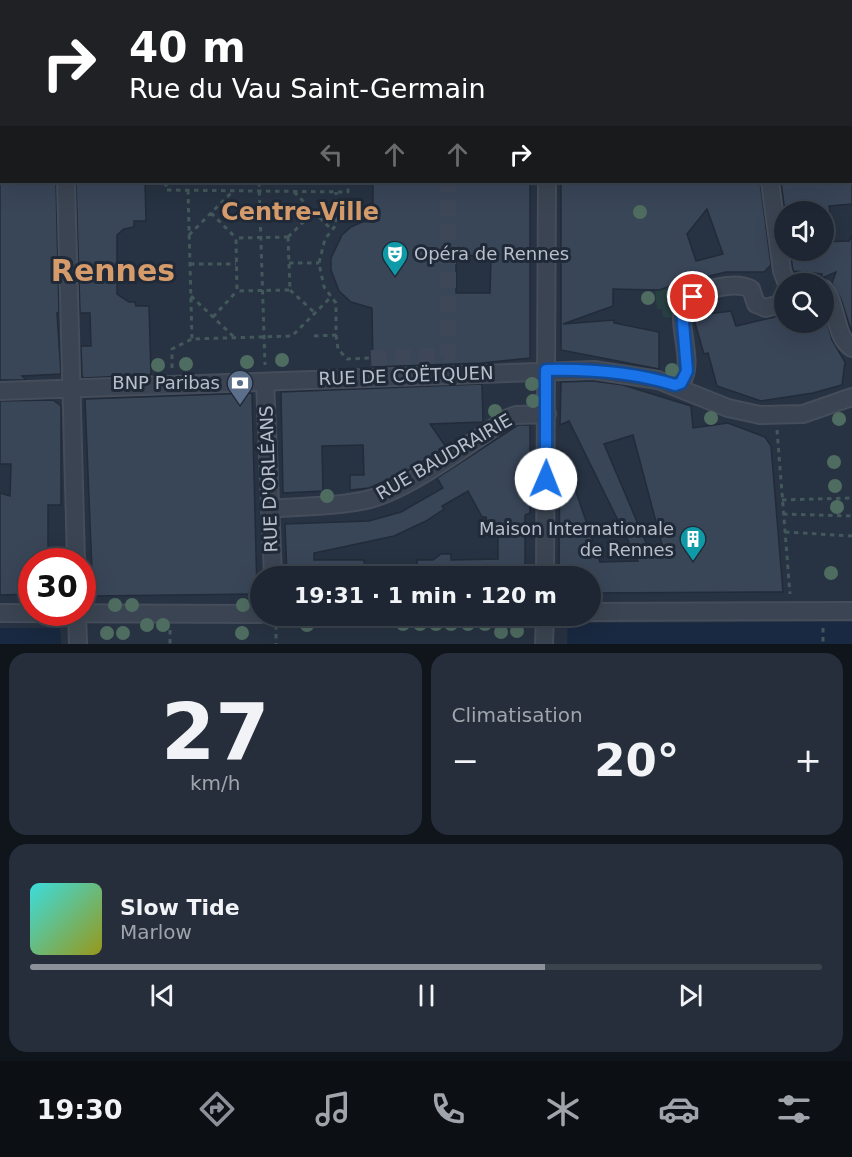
<!DOCTYPE html>
<html lang="fr">
<meta charset="utf-8">
<style>
:root{--surface:#1d2632;--page:#252e3a;--text:#f1f3f6;--muted:#a0a5ac;--line:#3b434d;--accent:#8c9099}
body{margin:0;font-family:"DejaVu Sans",sans-serif;background:var(--page);color:var(--text);height:100vh;display:flex;flex-direction:column;font-size:22px;white-space:nowrap}
*{box-sizing:border-box;margin:0}
p{font-size:20px;color:var(--muted)}
.icon{flex:none;width:33px;height:33px;fill:none;stroke:currentColor;stroke-width:2;stroke-linecap:round;stroke-linejoin:round}
.map{position:relative;height:644px;overflow:hidden}
.sheet{display:flex;flex-direction:column;gap:9px;padding:9px;background:#10151c;flex:1}
.sheet>*{flex:none}
.top-card{position:absolute;left:0px;top:0px;width:852px;height:183px;box-shadow:0 6px 24px #0002,0 0 0 2px var(--line);background:#202124;color:#fff;overflow:hidden}
.fabs{position:absolute;left:774px;top:201px;display:grid;gap:12px}
.fabs a{display:grid;place-items:center;width:60px;height:60px;border-radius:50%;background:var(--surface);box-shadow:0 6px 24px #0002,0 0 0 2px var(--line);font-size:30px}
.speed{position:absolute;left:18px;top:548px;display:flex;gap:12px;font-size:30px;font-weight:700;text-align:center}
.speed>*{display:grid;place-content:center;width:78px;height:78px;border-radius:50%;background:var(--surface);box-shadow:0 6px 24px #0002,0 0 0 2px var(--line);line-height:1}
.speed .limit{border:9px solid #d22;background:#fff;color:#111}
.pin{position:absolute;display:grid;place-items:center;width:51px;height:51px;color:#fff;margin:-26px;border:3px solid #fff;border-radius:50%;box-shadow:0 2px 6px #0007}
.me{position:absolute;width:66px;margin:-33px;rotate:1deg;stroke-linejoin:round;filter:drop-shadow(0 0 4px #0008)}
.turn{display:flex;align-items:center;gap:21px;height:126px;padding:0 30px;font-size:27px}
.turn .icon{width:78px;height:78px;stroke-width:2.5}
.turn b{display:block;font-size:42px;line-height:51px}
.lanes{display:flex;align-items:center;height:57px;padding:0 30px;background:#0003;justify-content:center;gap:30px;direction:ltr}
.lanes .off{opacity:.35}
.big{font-size:45px;font-weight:800;line-height:1.1}
.sheet .card{flex:1;display:flex;flex-direction:column;justify-content:center;gap:9px;min-width:0;padding:0 21px;border-radius:18px;background:var(--page)}
.sheet .dial{align-items:center;gap:0}
.dial b{font-size:78px;line-height:1}
.song{display:flex;align-items:center;gap:18px}
.cover{width:72px;height:72px;border-radius:9px;background:linear-gradient(135deg,hsl(180 70% 55%),hsl(60 70% 35%))}
.played{height:6px;border-radius:3px;background:linear-gradient(90deg,var(--accent) 65%,var(--line) 65%)}
.keys{display:flex;justify-content:space-around;direction:ltr}
.heat{display:flex;justify-content:space-between;align-items:center;font-size:33px;direction:ltr}
.sheet .tiles{flex:1;display:grid;gap:9px;grid-template-columns:1fr 1fr}
.card:last-child{grid-column:span 2}
.trip{position:absolute;left:250px;top:566px;width:351px;height:60px;border-radius:30px;background:var(--surface);box-shadow:0 6px 24px #0002,0 0 0 2px var(--line);font-weight:800;line-height:60px;text-align:center}
.tabs{display:flex;height:96px;justify-content:space-around;align-items:center;background:#0c0f14;color:var(--muted)}
.tabs .icon{width:42px;height:42px}
.tabs .active{color:var(--accent)}
.tabs b{font-size:27px;color:var(--text)}
.map>svg:first-child{display:block}
</style>
<div class="map">
<svg width="852" height="644" viewBox="0 0 852 644">
<rect width="100%" height="100%" fill="#273242"/>
<path fill="#294043" d="M676,284L681,299L673,301L672,318L663,317L662,309H657L655,291Z"/>
<path fill="#192941" d="M852,622V644H567L568,623Z
M0,628H60L61,644H0Z"/>
<path fill="#394658" stroke="#222b39" stroke-width="1.5" fill-rule="evenodd" d="M0,182H56L59,313H57L61,374L22,376L26,380H0Z
M76,182H145L146,221H134V227L124,229L117,235V294L129,302H135L136,306H149L151,374L148,375L83,378L82,375L81,346H91L90,313H80Z
M373,182H530V358L482,363L373,367L372,308L351,302L339,291L331,270V258L342,235L351,227L362,222L373,221ZM456,255L491,256L490,293H456Z
M561,182H760L771,265L764,272H726L701,278L700,276L659,290L613,289V306L563,324L614,320V323L659,332V369L561,350ZM707,209L723,254L696,261L687,234Z
M781,182H852V204L829,206L830,212H785Z
M852,236V333L841,299L832,283L836,272L822,278V274L793,271L790,250H824V242L849,241Z
M731,311L736,326L784,315V322H824V312L832,340L845,362L842,385L813,393L761,401L717,386L708,353L704,354L693,316Z
M593,381L623,385L691,406L693,428L728,423L765,437L771,446L783,592L591,593V576H559L560,451H562L600,562L638,561L569,421L560,425L561,382ZM633,435L664,552L652,557L604,444Z
M482,384L483,422L430,424L446,447L404,473L369,488L350,490V475H364L363,445L322,446L323,491L283,493L281,392Z
M252,393L257,594L93,596L85,399Z
M53,400L61,406V505H48V561H32V594L0,595V493L10,496L11,464H0V401Z
M518,425H530V513L525,515V576H417V560H433L441,554H451V560L498,559V529H489L486,517H482L468,491L442,506L444,509L426,521L394,536L314,553V560H364L365,576H287L285,524L369,521L401,512L443,488L437,478Z"/>
<g fill="none" stroke-linecap="round" stroke-linejoin="round">
<path stroke="#3d4757" stroke-width="16" stroke-dasharray="16 8" stroke-linecap="butt" d="M371,358L448,355V182"/>
<g stroke="#454d5b" stroke-width="20">
<path id="street" d="M62,0V2
M255,0V2
M454,0V2
M637,0V2
M850,128H852
M0,145H2
M66,182L76,561
M770,182L782,271L787,284
M795,284H813
M824,289C838,305 834,337 852,348
M265,382L273,576
M675,385L681,383C697,361 672,319 687,300C702,290 734,280 751,289L756,304L766,308L779,304L784,295
M0,391L594,370L658,380L728,408L760,415L803,414L852,397
M270,509C301,506 335,507 366,500C408,491 471,442 508,418L516,415L547,414
M545,576L547,182
M77,612L78,644
M591,612L852,611
M0,613L261,614
M544,644L545,615"/>
</g>
<path stroke="#42585b" stroke-width="3" stroke-dasharray="4.5 4.5" stroke-linecap="butt" d="M548,2V0
M166,182V190L348,192V182
M259,182L265,365
M188,190L192,339
M294,192L331,229
M211,213L236,238
M189,235L234,190
M288,237L290,290L237,291L236,238Z
M288,237L314,212
M289,263H319
M190,264H236
M290,290L315,313
M191,296L235,338
M213,317L237,291
M336,335L338,349L347,359L371,358
M314,336L336,335V303L324,287L319,263L325,239L336,225V192
M172,368V349L192,339L292,336L330,298
M777,430L790,594
M782,500L852,498
M783,514L852,516
M785,532L852,536
M276,625V644
M823,628V644
M170,630V644"/>
<use href="#street" stroke="#3b4452" stroke-width="16"/>
</g>
<g fill="#4f6c61">
<circle cx="640" cy="212" r="7"/>
<circle cx="673" cy="295" r="7"/>
<circle cx="648" cy="298" r="7"/>
<circle cx="282" cy="360" r="7"/>
<circle cx="247" cy="362" r="7"/>
<circle cx="186" cy="364" r="7"/>
<circle cx="158" cy="365" r="7"/>
<circle cx="672" cy="370" r="7"/>
<circle cx="532" cy="384" r="7"/>
<circle cx="533" cy="401" r="7"/>
<circle cx="495" cy="411" r="7"/>
<circle cx="711" cy="418" r="7"/>
<circle cx="839" cy="419" r="7"/>
<circle cx="834" cy="462" r="7"/>
<circle cx="835" cy="486" r="7"/>
<circle cx="327" cy="496" r="7"/>
<circle cx="837" cy="507" r="7"/>
<circle cx="831" cy="573" r="7"/>
<circle cx="115" cy="605" r="7"/>
<circle cx="132" cy="605" r="7"/>
<circle cx="243" cy="605" r="7"/>
<circle cx="403" cy="624" r="7"/>
<circle cx="420" cy="624" r="7"/>
<circle cx="436" cy="624" r="7"/>
<circle cx="451" cy="624" r="7"/>
<circle cx="468" cy="624" r="7"/>
<circle cx="485" cy="624" r="7"/>
<circle cx="147" cy="625" r="7"/>
<circle cx="163" cy="625" r="7"/>
<circle cx="307" cy="625" r="7"/>
<circle cx="517" cy="631" r="7"/>
<circle cx="501" cy="632" r="7"/>
<circle cx="107" cy="633" r="7"/>
<circle cx="123" cy="633" r="7"/>
<circle cx="242" cy="633" r="7"/>
</g>
<g fill="none" stroke-linecap="round" stroke-linejoin="round">
<g stroke="#114b97" stroke-width="15">
<path id="route" d="M546,479V370C591,369 633,372 675,385L681,383L687,371L682,310L684,304L693,297"/>
</g>
<use href="#route" stroke="#1a73e8" stroke-width="10"/>
</g>
<defs>
<g id="theatre-pin" transform="scale(1.35)"><path d="M0 17L-7.5 6A9.5 9.5 0 1 1 7.5 6Z" fill="#0f9aa8" stroke="#202937"/><path d="M-5-5.5Q0-4 5-5.5V0Q5 5 0 6Q-5 5-5 0ZM-3.3-2.5H-1v1.5H-3.3ZM1-2.5H3.3v1.5H1ZM-2.8 1Q0 5.5 2.8 1Z" fill="#fff"/></g>
<g id="bank-pin" transform="scale(1.35)"><path d="M0 17L-7.5 6A9.5 9.5 0 1 1 7.5 6Z" fill="#5c6f8a" stroke="#202937"/><path d="M-6-4H6V4H-6ZM0-2.3a2.3 2.3 0 1 0 0 4.6a2.3 2.3 0 1 0 0-4.6Z" fill="#fff"/></g>
<g id="building-pin" transform="scale(1.35)"><path d="M0 17L-7.5 6A9.5 9.5 0 1 1 7.5 6Z" fill="#0f9aa8" stroke="#202937"/><path d="M-4-6H4V6H1V3H-1V6H-4ZM-2.5-4.3h1.7v1.8h-1.7ZM.8-4.3h1.7v1.8H.8ZM-2.5-1h1.7V.8h-1.7ZM.8-1h1.7V.8H.8Z" fill="#fff"/></g>
</defs>
<g fill-rule="evenodd">
<use href="#theatre-pin" x="395" y="254"/>
<use href="#bank-pin" x="240" y="383"/>
<use href="#building-pin" x="693" y="539"/>
</g>
<g text-anchor="middle" stroke-width="6" stroke-linejoin="round" paint-order="stroke">
<g font-size="18" fill="#b8bfcc" stroke="#202937" text-anchor="end">
<text x="414" y="260" text-anchor="start">Opéra de Rennes</text>
<text x="220" y="389">BNP Paribas</text>
<text x="674" y="535">Maison Internationale<tspan x="674" dy="21">de Rennes</tspan></text>
</g>
<g font-size="18" fill="#b8bfcc" stroke="#202937">
<text transform="translate(406 376) rotate(-2)" y="6">RUE DE COËTQUEN</text>
<text transform="translate(444 457) rotate(-30)" y="6">RUE BAUDRAIRIE</text>
<text transform="translate(269 479) rotate(-92)" y="6">RUE D'ORLÉANS</text>
</g>
<g font-size="24" font-weight="bold" fill="#d59b6a" stroke="#202937">
<text x="300" y="220">Centre-Ville</text>
</g>
<g font-size="30" font-weight="bold" fill="#d59b6a" stroke="#202937">
<text x="113" y="281">Rennes</text>
</g>
</g>
</svg>
<div class="fabs">
<a><svg class="icon" aria-label="sound" viewBox="0 0 24 24"><path d="M4 9h4l5-4v14l-5-4H4zM17 9q2 3 0 6"/></svg></a>
<a><svg class="icon" aria-label="search" viewBox="0 0 24 24"><circle cx="10" cy="10" r="6"/><path d="M15 15l6 6"/></svg></a>
</div>
<div class="speed"><div class="limit">30</div></div>
<div class="pin" style="left:693px;top:297px;background:#d93025"><svg class="icon" aria-label="arrive" viewBox="0 0 24 24"><path d="M6 21V4h12l-3 4 3 4H6"/></svg></div>
<svg class="me" style="left:546px;top:479px" viewBox="-20 -20 40 40"><circle r="19" fill="#fff"/><path d="M0-13L10 11 0 6-10 11z" fill="#1a73e8"/></svg>
<div class="trip">19:31 · 1 min · 120 m</div>
<div class="top-card">
<div class="turn"><svg class="icon" aria-label="right" viewBox="0 0 24 24"><path d="M7 20v-9h11M14 6l5 5-5 5"/></svg><div><b>40 m</b>Rue du Vau Saint-Germain</div></div>
<div class="lanes"><svg class="icon off" aria-label="left" viewBox="0 0 24 24"><path d="M17 20v-9H6M10 6l-5 5 5 5"/></svg><svg class="icon off" aria-label="ahead" viewBox="0 0 24 24"><path d="M12 20V5M6 11l6-6 6 6"/></svg><svg class="icon off" aria-label="ahead" viewBox="0 0 24 24"><path d="M12 20V5M6 11l6-6 6 6"/></svg><svg class="icon" aria-label="right" viewBox="0 0 24 24"><path d="M7 20v-9h11M14 6l5 5-5 5"/></svg></div>
</div>
</div>
<section class="sheet">
<div class="tiles">
<div class="card dial"><b>27</b><p>km/h</p></div>
<div class="card"><p>Climatisation</p>
<div class="heat"><a>−</a><b class="big">20°</b><a>+</a></div>
</div>
<div class="card">
<div class="song"><i class="cover"></i><div><b>Slow Tide</b><p>Marlow</p></div></div>
<div class="played"></div>
<div class="keys"><svg class="icon" aria-label="previous" viewBox="0 0 24 24"><path d="M18 5L8 12l10 7zM5 5v14"/></svg><svg class="icon" aria-label="pause" viewBox="0 0 24 24"><path d="M8 5v14M16 5v14"/></svg><svg class="icon" aria-label="next" viewBox="0 0 24 24"><path d="M6 5l10 7-10 7zM19 5v14"/></svg></div>
</div>
</div>
</section>
<nav class="tabs">
<b>19:30</b>
<svg class="icon active" aria-label="directions" viewBox="0 0 24 24"><path d="M12 3l9 9-9 9-9-9zM9 14v-3h6M13 9l2 2-2 2"/></svg>
<svg class="icon" aria-label="music" viewBox="0 0 24 24"><path d="M9 18V5l10-2v13"/><circle cx="6" cy="18" r="3"/><circle cx="16" cy="16" r="3"/></svg>
<svg class="icon" aria-label="phone" viewBox="0 0 24 24"><path d="M5 4h4l2 5-3 2q2 4 5 5l2-3 5 2v4C11 20 4 13 5 4z"/></svg>
<svg class="icon" aria-label="climate" viewBox="0 0 24 24"><path d="M12 3v18M4 7l16 10M4 17L20 7"/></svg>
<svg class="icon" aria-label="car" viewBox="0 0 24 24"><path d="M5 17H2v-5l4-1 3-4h7l3 4 3 1v5h-3M9 17h6M6 11h13"/><circle cx="7" cy="17" r="2"/><circle cx="17" cy="17" r="2"/></svg>
<svg class="icon" aria-label="filters" viewBox="0 0 24 24"><path d="M4 7h16M4 17h16"/><circle cx="9" cy="7" r="2"/><circle cx="15" cy="17" r="2"/></svg>
</nav>
